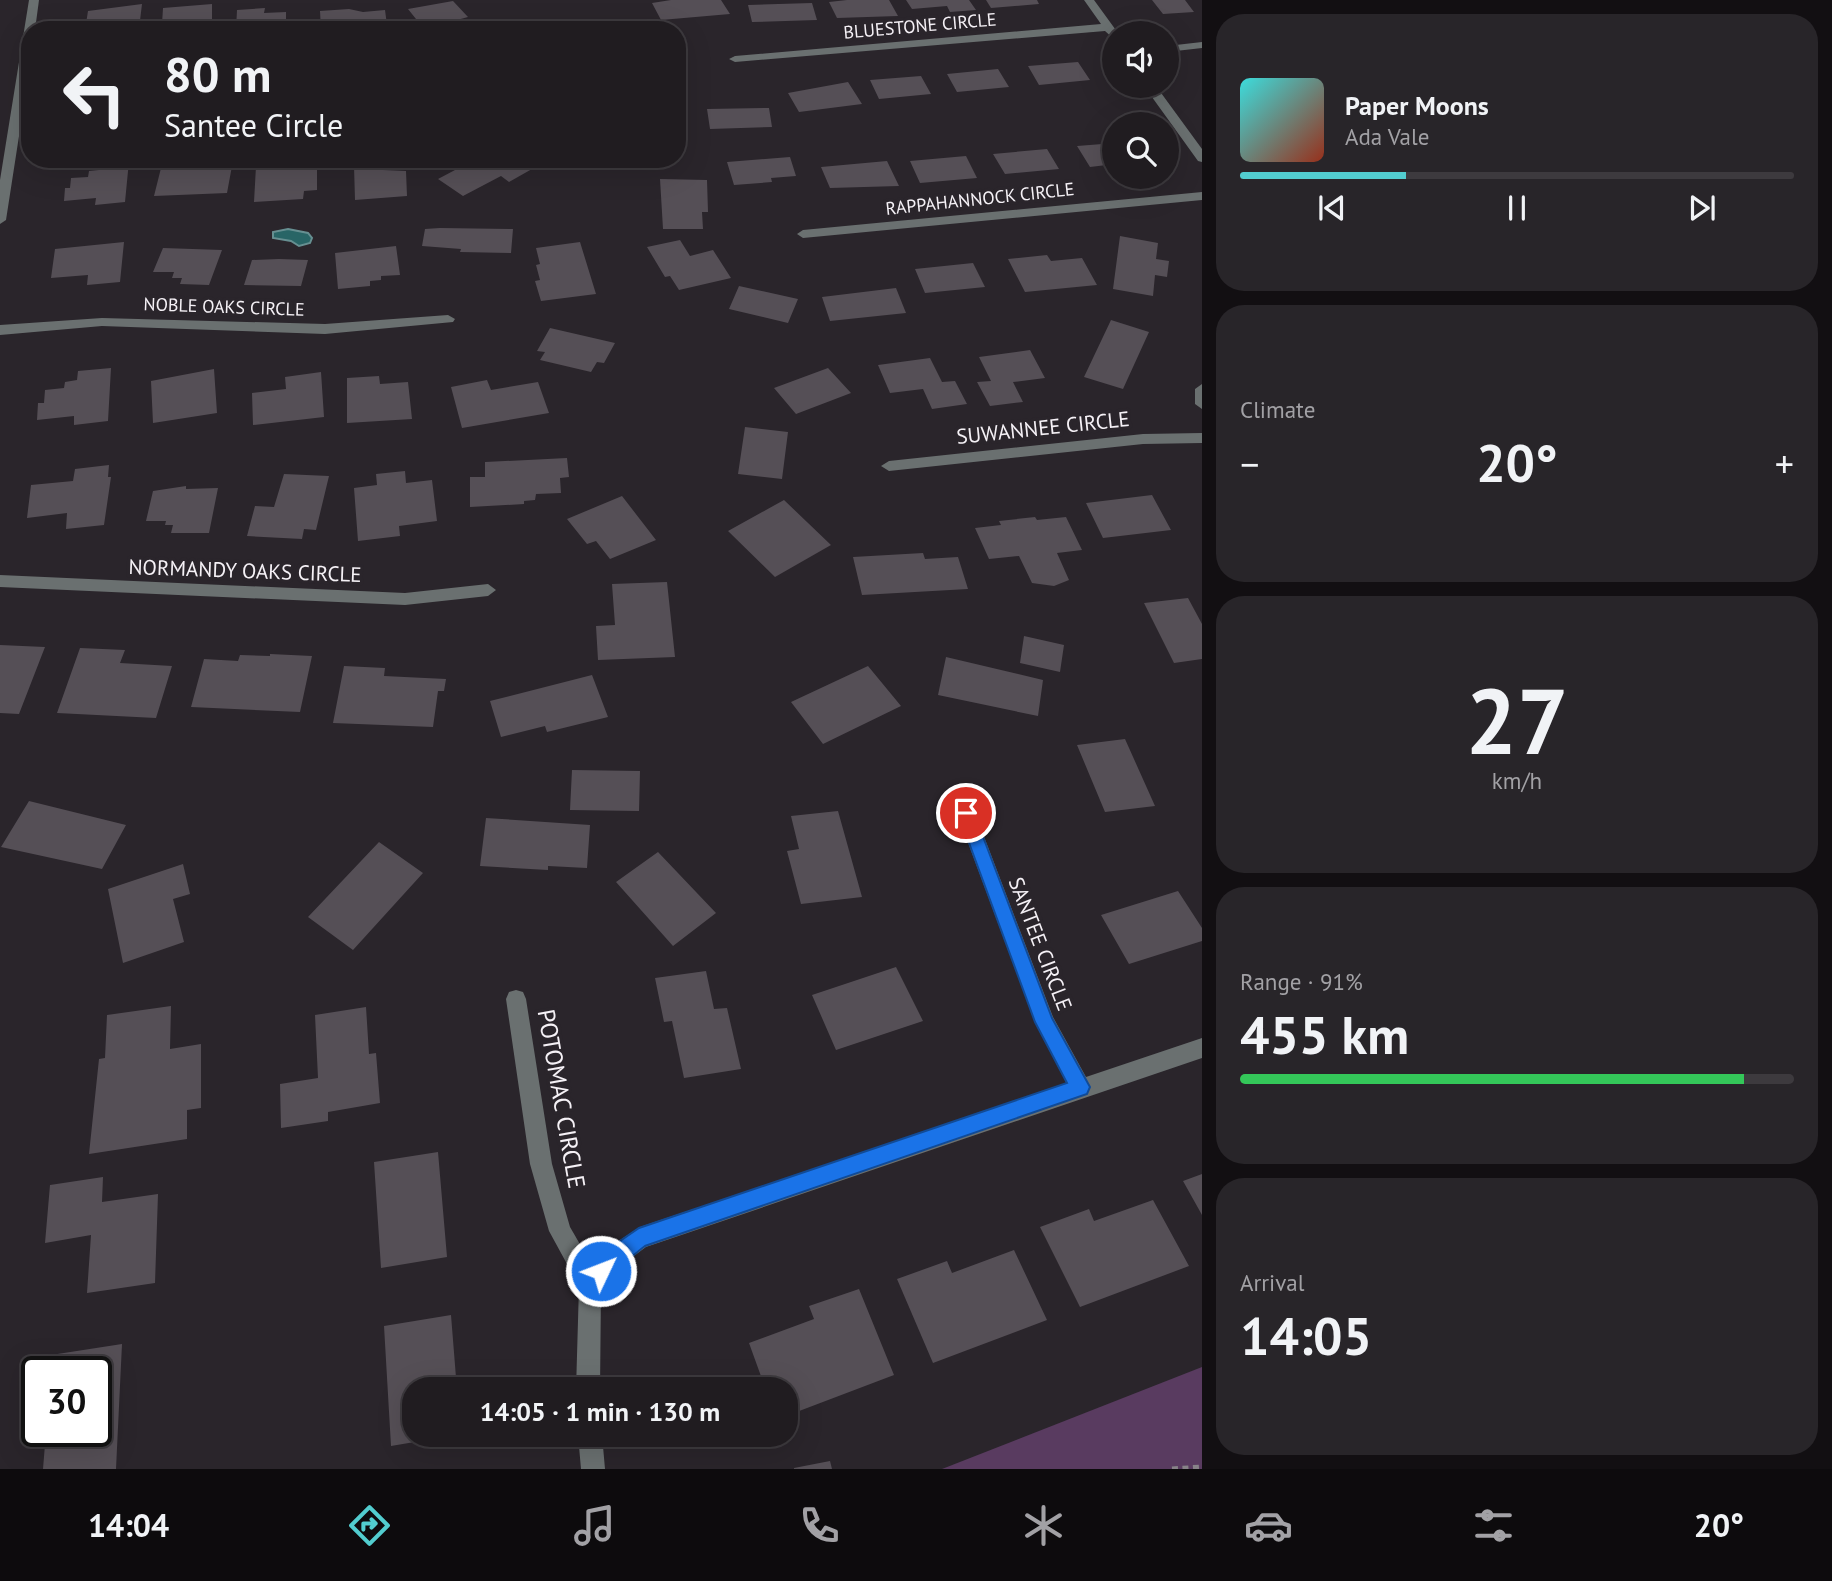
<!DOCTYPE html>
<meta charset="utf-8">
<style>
:root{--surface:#201c20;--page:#282529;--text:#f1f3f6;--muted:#a2a1a5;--line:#3d3a3e;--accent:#52cdcf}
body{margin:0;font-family:"PT Sans",sans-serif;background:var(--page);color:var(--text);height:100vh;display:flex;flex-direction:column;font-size:26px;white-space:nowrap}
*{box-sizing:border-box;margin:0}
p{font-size:23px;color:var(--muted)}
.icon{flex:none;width:38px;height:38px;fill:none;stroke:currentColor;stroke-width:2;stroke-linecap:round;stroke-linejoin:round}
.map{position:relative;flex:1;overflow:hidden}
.sheet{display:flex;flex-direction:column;gap:14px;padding:14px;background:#120f12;width:630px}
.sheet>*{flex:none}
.guide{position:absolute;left:21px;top:21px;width:665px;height:147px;border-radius:28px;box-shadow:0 7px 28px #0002,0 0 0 2px var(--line);background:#201c20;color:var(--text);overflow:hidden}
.fabs{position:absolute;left:1102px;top:21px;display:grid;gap:14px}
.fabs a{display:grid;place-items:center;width:77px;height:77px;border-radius:50%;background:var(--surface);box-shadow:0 7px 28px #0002,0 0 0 2px var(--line);font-size:35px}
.speed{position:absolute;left:21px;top:1356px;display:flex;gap:14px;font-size:35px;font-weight:700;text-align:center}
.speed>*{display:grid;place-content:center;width:91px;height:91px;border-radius:50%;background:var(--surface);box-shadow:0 7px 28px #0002,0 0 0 2px var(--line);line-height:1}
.speed .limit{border:4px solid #111;border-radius:10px;background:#fff;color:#111}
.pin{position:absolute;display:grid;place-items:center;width:60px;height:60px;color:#fff;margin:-30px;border:4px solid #fff;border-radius:50%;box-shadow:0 2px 7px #0007}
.me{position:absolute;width:77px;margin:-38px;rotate:47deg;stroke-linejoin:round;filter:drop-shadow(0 0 5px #0008)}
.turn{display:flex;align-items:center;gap:24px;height:147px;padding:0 28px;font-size:32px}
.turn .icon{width:91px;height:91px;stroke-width:2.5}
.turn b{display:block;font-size:49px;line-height:60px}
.big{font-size:52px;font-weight:800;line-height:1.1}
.sheet .tile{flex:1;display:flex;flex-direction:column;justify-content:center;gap:10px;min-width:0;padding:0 24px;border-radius:28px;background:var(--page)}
.sheet .dial{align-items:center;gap:0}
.dial b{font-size:91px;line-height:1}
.song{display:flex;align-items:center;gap:21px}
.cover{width:84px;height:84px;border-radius:10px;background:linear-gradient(135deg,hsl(180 70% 55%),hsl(10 70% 35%))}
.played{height:7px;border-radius:4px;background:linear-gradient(90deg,var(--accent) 30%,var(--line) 30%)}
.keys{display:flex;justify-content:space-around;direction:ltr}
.heat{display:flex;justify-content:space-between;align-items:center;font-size:38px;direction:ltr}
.charge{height:10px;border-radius:5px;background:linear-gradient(90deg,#34c759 91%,var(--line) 0)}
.trip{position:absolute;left:402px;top:1377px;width:396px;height:70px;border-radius:28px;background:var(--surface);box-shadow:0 7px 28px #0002,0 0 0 2px var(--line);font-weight:800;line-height:70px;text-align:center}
.menu{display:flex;height:112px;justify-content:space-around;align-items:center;background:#0d0b0d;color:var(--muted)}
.menu .icon{width:49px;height:49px}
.menu .active{color:var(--accent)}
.menu b{font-size:32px;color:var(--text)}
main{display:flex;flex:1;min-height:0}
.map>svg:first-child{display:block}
</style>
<main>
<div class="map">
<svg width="1202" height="1469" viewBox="0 0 1202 1469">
<rect width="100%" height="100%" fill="#2a252b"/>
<path fill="#593b60" d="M1202,1367V1469H942Z"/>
<path fill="#286566" stroke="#668f91" stroke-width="2" d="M288,229L308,233L312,238L310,243L299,246L291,241L273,238V232Z"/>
<path fill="#554f56" d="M671,0H721L730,14L661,20L652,3Z
M847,0H889L898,16L837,18L829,2Z
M906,0H969L976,10L950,12L947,6L912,9Z
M986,0H1037L1039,4L991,8Z
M1152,0H1185L1194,12L1163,14Z
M453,1L468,17L424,29L408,9Z
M812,3L817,20L752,22L748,5Z
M142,4L139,29L85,30L88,11Z
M212,4V27L180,29V22L162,24L163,8Z
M265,8L264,13L286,12V28L236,30L237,10Z
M349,9L363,12L385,10L387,25L321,30L320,11Z
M1078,62L1090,80L1039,85L1028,66Z
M998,69L1009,87L957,92L947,74Z
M921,76L931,94L879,99L870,80Z
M848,82L862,104L799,112L788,93Z
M769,108L772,127L710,129L707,109Z
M1115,143V164L1090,167L1077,146Z
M1047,149L1059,169L1005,174L993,154Z
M966,156L977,178L920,183L910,161Z
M790,157L796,176L771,178L772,182L734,185L727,162Z
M459,159H516L532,169L509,182L501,176L463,196L438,179L455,170L447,165Z
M129,161L125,202L95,205L96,198L64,201L65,188H70L71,178L88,177L89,171L99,170V164Z
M887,161L899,186L830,188L821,167Z
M284,164V166L317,164V190L304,191L303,199L254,202L256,166Z
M383,164V170L406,171L407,196L355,200L354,166Z
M232,166L227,193L154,196L161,168Z
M660,179L707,180L708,212H702L703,229H663Z
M440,228L513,229L511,253L460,252L461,249L422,246L425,229Z
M1120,236L1158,243L1156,259L1169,261L1167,277L1155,275L1153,296L1113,289Z
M680,240L690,256L713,250L731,278L679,290L670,276L665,277L647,247Z
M124,242L120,282L87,285L88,275L51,278L55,249Z
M580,242L596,294L541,301L535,281L540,280L536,265L540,264L536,248Z
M396,246L400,275L381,276V280L370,281V286L338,289L335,253Z
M163,248L222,250L209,285L180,284L182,278H172L174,272H153Z
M1047,255L1051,261L1082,258L1097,285L1025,292L1008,259Z
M252,260L279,259L308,260L301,286L244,285Z
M973,263L985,287L925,293L915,269Z
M739,286L798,299L788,323L729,309Z
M896,288L906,313L830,321L822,297Z
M1111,320L1149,332L1123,389L1084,377Z
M550,328L615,343L604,363L597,362L591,372L540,360L545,352L537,351Z
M1030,350L1045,378L1013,382L1023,402L990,406L977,382L991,381L979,357Z
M930,358L942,382L955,381L967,404L932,409L923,389L890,393L878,365Z
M111,368L108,421L74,425V416L37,420L38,403H44L45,390L64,388L65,382L77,380L78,371Z
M828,368L851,393L796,414L774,388Z
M214,369L217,413L153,423L151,381Z
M321,372L324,417L253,425L252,393L286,389L285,377Z
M379,376L380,384L408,382L412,419L347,423V378Z
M487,380L491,390L538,382L549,413L462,428L451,387Z
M745,427L788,432L782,479L738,474Z
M567,458L569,477L560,478L561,493L536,494L535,500L524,501V504L470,507V477H485V462Z
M109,465L108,477H111L104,525L66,529L67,513L27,518L31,485L73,481L75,469Z
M405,471L406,483L432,480L437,521L399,526L400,536L358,541L354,488L377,485L376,474Z
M284,474L329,476L316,530L304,529L302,539L247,536L255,506L274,507Z
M186,486V489L218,488L209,533H171L173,525H165L166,521H146L153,491Z
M1152,495L1171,530L1103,538L1086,503Z
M622,496L656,540L610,559L596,541L587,544L567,519Z
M784,500L831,545L775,577L728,531Z
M1035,517L1037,520L1066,517L1082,550L1057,553L1069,580L1054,586L1032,583L1019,556L989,559L975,528L1001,525L999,521Z
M923,553L925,559L958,557L968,589L862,595L853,557Z
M667,582L675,657L598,660L596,626L615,625L612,584Z
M1188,598L1202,624V659L1174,663L1144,603Z
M1024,636L1064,645L1060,672L1020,663Z
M0,645L45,647L19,714L0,713Z
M80,648L125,650L120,663L172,666L156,718L57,713Z
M270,654L312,656L300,712L191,707L204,659L238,661L240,655L270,656Z
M946,657L1043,680L1038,716L938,695Z
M344,666L385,668L384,676L446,679L444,691H438L433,727L333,723Z
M868,666L901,706L823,744L791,702Z
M592,675L608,717L547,732L545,726L501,737L490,701Z
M1125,739L1155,806L1105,812L1077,745Z
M572,770L640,771L639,811L570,810Z
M29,801L126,825L102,869L1,847Z
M838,811L862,897L801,904L787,851L799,849L791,816Z
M486,818L590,825L587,868L548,866V870L480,866Z
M379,842L423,873L353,950L308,917Z
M658,852L716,913L673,946L616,882Z
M183,864L190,894L173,899L184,942L123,963L108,889Z
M1178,891L1202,928V941L1129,964L1101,915Z
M896,967L923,1021L836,1050L812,995Z
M706,971L714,1009L727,1008L741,1069L684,1078L672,1021L664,1022L655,978Z
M171,1006L170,1049L201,1044V1108L187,1110V1139L89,1154L99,1059L105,1058L107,1015Z
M366,1007L369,1054L376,1053L380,1103L328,1112V1121L281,1128L280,1084L318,1078L315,1015Z
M438,1152L447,1257L381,1268L374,1162Z
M1202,1174V1215L1183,1181Z
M103,1177L102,1202L158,1194L155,1283L87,1293L91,1235L45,1243L50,1185Z
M1153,1200L1189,1266L1080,1307L1040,1227L1089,1209L1094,1221Z
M1014,1250L1047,1320L933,1363L897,1279L947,1261L952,1273Z
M859,1289L894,1375L786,1416V1390H766L749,1343L814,1319L809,1306Z
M451,1315L457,1390H415V1435L450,1436L391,1446L384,1326Z
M122,1344L116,1469H43L46,1432H96V1372H37L38,1357Z
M830,1461L832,1469H794V1468Z"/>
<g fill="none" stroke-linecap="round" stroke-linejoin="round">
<path stroke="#878288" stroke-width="5" stroke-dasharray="6 4.5" stroke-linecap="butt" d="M1172,1469L1202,1467"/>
<path fill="#6a7070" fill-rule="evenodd" d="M29,0H39L35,30H30V65L6,220L0,224V180Z
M1084,0H1094L1118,33H1115V40L1105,31L735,62L729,59L735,56L1101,24Z
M1202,42V48L1167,52V46Z
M1144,86H1156L1202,149V162L1198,161Z
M1202,192V200L803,238L797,234L803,230Z
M448,315L455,319L453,322L325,334L102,326L0,335V325L102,318L325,324Z
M1202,384V409L1195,404V389Z
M1202,433V443L1143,444L889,471L881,466L889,461L1143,434Z
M0,575L405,593L488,584L496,590L488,596L405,605L0,587Z
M966,805L972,807L975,813L1053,1017L1086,1077L1202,1038V1058L646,1247L619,1267L601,1288L600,1390H576L579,1286L549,1231L530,1164L506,999L509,992L516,990L523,992L526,999L552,1164L570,1227L592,1265L603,1251L640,1227L1067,1084L1035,1022L957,813L960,807Z
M578,1435H602L605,1469H581Z"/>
</g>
<path fill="#1a73e8" stroke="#114b97" stroke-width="2" d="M966,806L972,808L974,813L1052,1018L1090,1087L1087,1094L645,1246C634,1254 610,1277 601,1281L593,1278L590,1271L604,1252L639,1228L1067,1083L1035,1022L958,813L960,808Z"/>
<g text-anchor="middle" stroke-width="7" stroke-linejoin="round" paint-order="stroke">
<g font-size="18" fill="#f5f1f6" stroke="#2a252b">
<text transform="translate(920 26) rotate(-5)" y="6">BLUESTONE CIRCLE</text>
<text transform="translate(980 199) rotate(-6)" y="6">RAPPAHANNOCK CIRCLE</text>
<text transform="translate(224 307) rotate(2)" y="6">NOBLE OAKS CIRCLE</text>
</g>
<g font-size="21" fill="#f5f1f6" stroke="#2a252b">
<text transform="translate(1043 428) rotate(-6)" y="7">SUWANNEE CIRCLE</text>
<text transform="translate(245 571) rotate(2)" y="7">NORMANDY OAKS CIRCLE</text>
<text transform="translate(1040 944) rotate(69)" y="7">SANTEE CIRCLE</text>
</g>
<g font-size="24" fill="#f5f1f6" stroke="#2a252b">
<text transform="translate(561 1099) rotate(80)" y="8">POTOMAC CIRCLE</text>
</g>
</g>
</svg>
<div class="fabs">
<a><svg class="icon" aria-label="sound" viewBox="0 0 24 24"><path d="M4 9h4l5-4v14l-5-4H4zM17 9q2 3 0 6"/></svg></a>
<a><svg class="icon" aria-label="search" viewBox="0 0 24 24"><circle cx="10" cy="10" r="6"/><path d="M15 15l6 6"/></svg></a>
</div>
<div class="speed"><div class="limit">30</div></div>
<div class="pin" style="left:966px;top:813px;background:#d93025"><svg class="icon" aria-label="arrive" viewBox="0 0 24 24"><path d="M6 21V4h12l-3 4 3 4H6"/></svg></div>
<svg class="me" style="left:601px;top:1271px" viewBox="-20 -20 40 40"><circle r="17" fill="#1a73e8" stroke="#fff" stroke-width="3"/><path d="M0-11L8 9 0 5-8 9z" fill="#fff"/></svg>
<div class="trip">14:05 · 1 min · 130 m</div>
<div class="guide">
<div class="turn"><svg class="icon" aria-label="left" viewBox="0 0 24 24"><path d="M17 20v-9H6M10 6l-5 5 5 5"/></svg><div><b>80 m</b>Santee Circle</div></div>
</div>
</div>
<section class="sheet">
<div class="tile">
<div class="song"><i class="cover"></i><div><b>Paper Moons</b><p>Ada Vale</p></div></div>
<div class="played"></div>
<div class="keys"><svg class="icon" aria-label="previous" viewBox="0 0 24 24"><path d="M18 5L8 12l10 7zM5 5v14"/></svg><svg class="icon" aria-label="pause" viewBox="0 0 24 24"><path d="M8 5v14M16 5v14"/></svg><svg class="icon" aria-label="next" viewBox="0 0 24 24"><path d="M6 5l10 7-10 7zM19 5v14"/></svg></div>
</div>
<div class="tile"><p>Climate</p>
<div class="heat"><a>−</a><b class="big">20°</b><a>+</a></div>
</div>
<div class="tile dial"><b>27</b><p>km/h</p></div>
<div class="tile"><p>Range · 91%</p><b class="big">455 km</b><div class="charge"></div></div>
<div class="tile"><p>Arrival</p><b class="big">14:05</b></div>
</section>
</main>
<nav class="menu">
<b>14:04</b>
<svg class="icon active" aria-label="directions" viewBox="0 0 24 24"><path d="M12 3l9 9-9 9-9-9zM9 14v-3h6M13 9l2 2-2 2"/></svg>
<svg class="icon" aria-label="music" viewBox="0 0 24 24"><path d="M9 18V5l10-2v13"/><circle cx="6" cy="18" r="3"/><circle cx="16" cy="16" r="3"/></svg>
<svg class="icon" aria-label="phone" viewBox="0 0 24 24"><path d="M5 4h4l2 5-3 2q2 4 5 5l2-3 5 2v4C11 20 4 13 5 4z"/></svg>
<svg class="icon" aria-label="climate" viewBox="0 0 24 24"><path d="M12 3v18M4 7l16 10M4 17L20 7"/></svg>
<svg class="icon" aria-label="car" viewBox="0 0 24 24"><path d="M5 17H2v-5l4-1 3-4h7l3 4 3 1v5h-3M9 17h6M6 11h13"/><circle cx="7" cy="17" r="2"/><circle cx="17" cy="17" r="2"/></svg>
<svg class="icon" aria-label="filters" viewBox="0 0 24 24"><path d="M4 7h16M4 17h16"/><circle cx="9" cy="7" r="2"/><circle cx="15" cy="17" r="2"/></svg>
<b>20°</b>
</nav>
